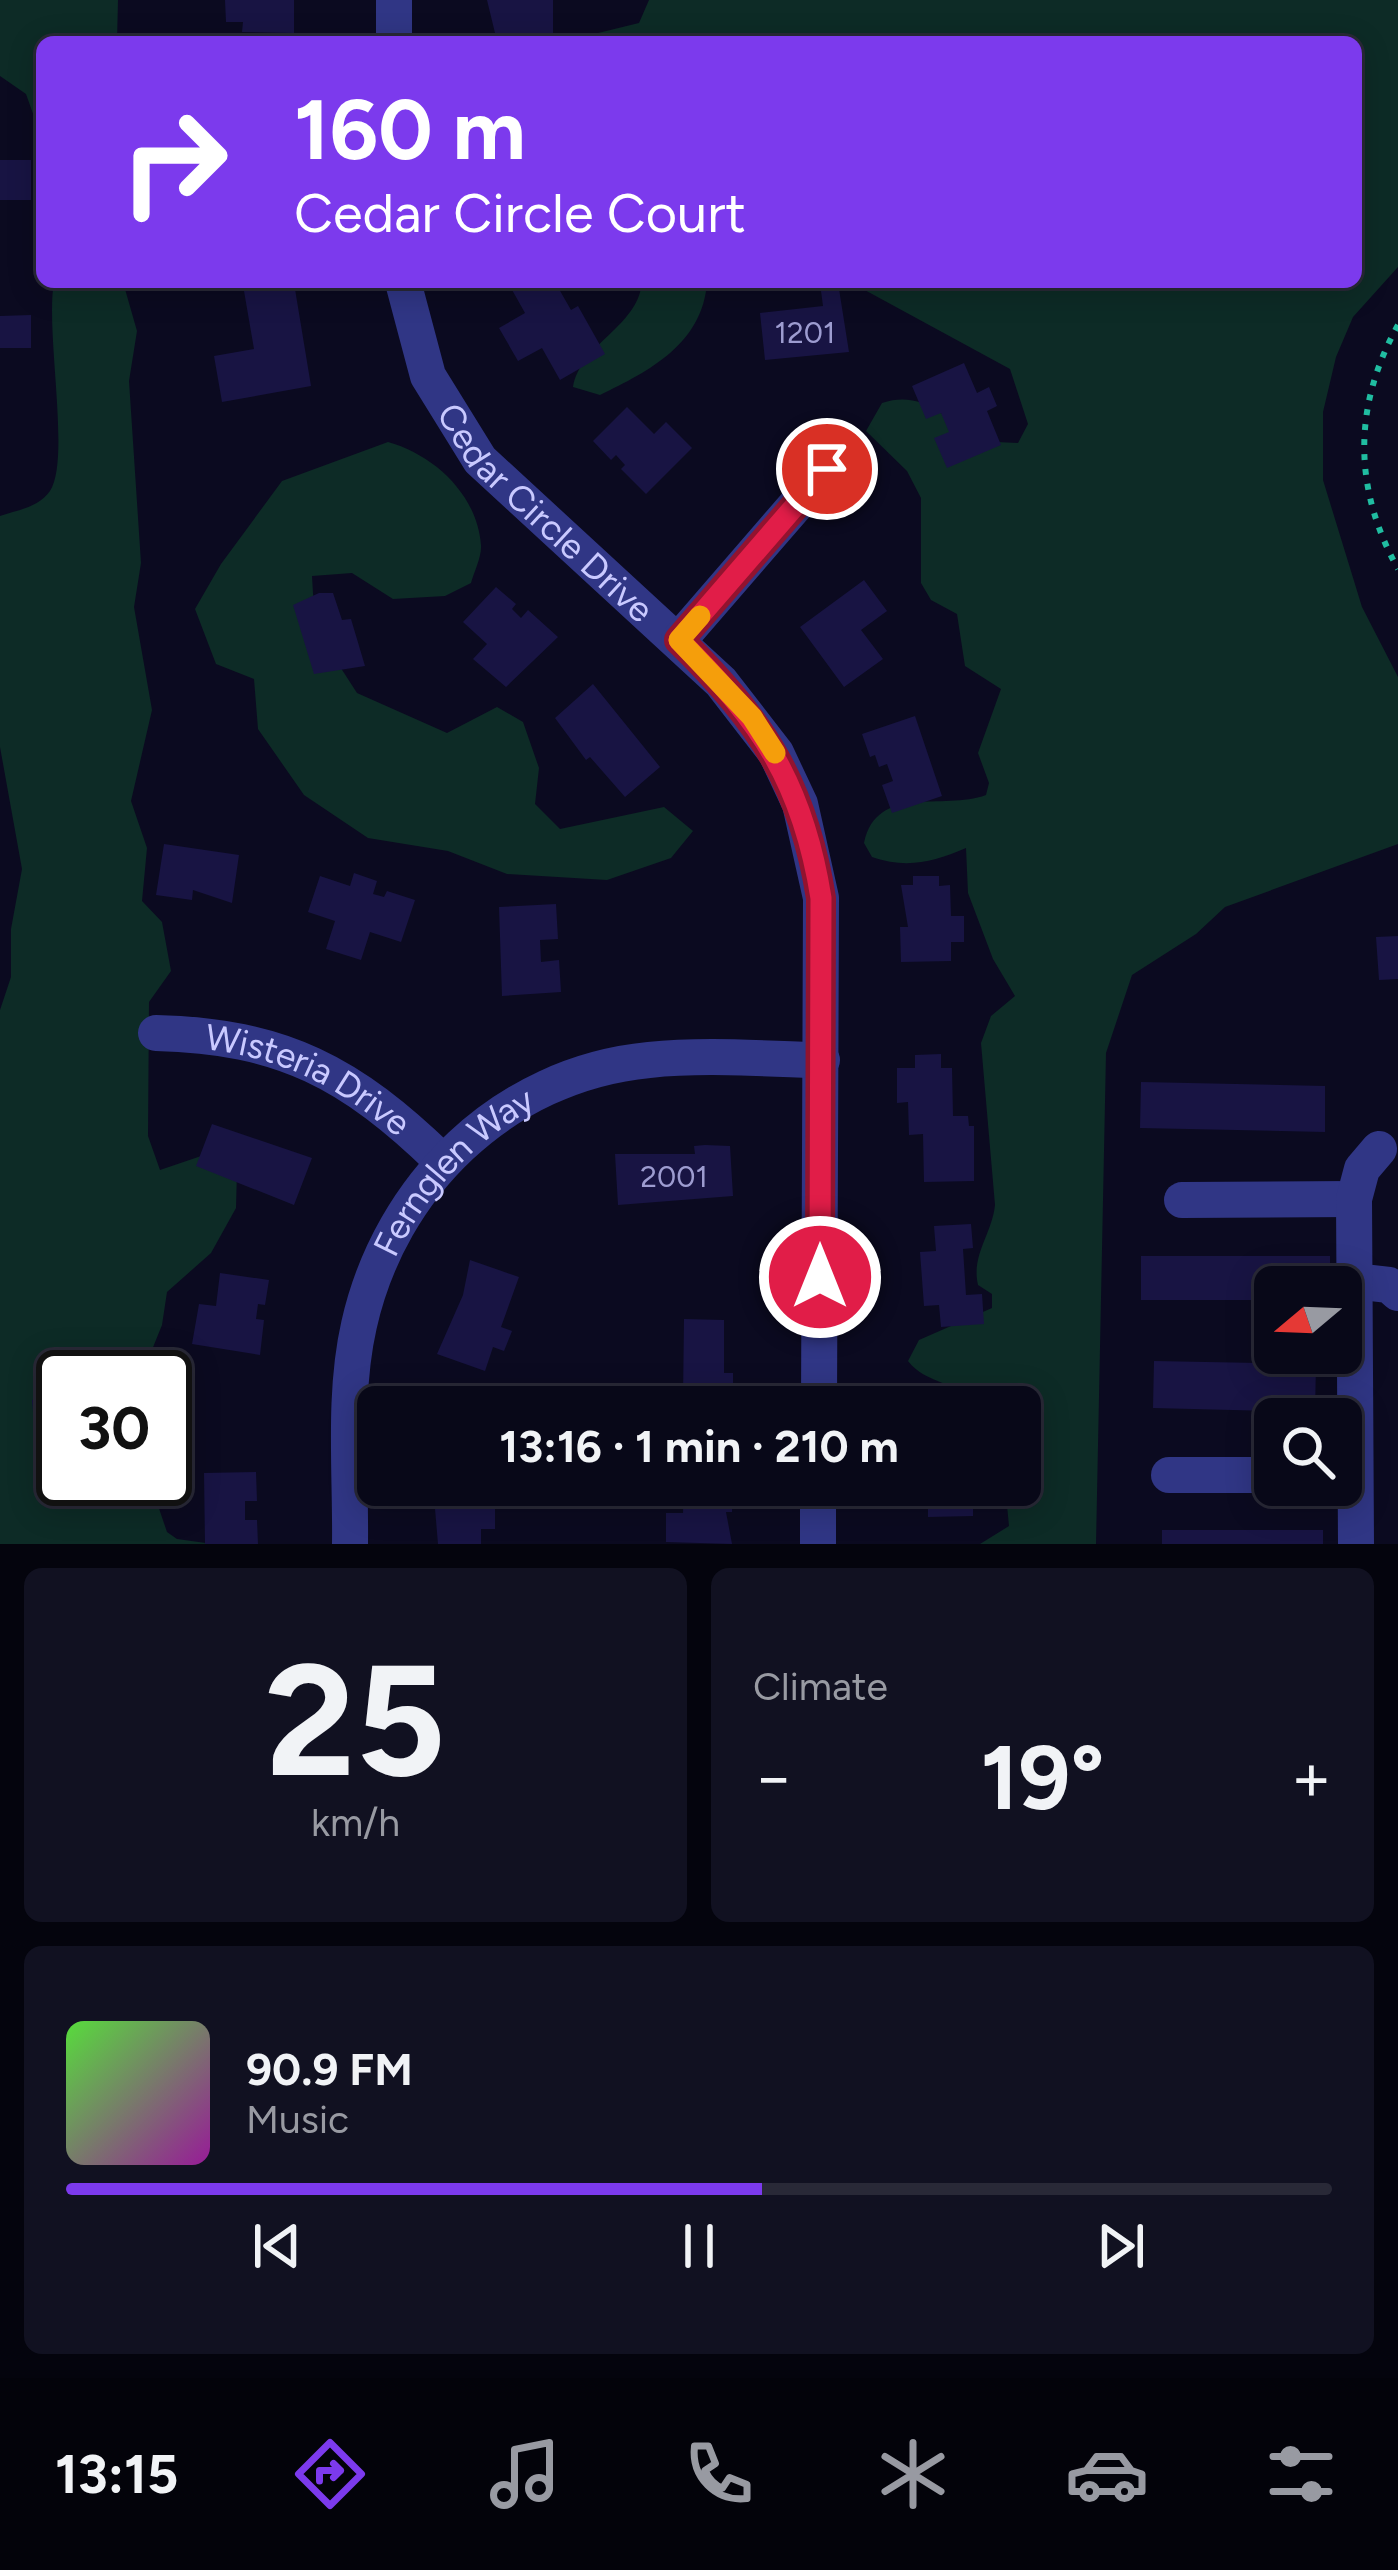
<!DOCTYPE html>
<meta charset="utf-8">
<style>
:root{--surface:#080818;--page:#111121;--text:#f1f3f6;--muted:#989aa2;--line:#292937;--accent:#7c3aed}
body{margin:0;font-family:Figtree,sans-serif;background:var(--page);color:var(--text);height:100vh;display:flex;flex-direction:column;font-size:45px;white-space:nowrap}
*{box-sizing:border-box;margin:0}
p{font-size:39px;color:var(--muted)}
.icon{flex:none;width:66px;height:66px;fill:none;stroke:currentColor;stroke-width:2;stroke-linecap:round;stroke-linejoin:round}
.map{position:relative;height:1544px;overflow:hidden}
.side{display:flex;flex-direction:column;gap:24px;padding:24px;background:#04040d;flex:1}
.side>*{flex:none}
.guide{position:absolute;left:36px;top:36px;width:1326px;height:252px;border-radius:18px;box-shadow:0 6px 30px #0003,0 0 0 3px var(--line);background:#7c3aed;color:#fff;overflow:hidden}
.needle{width:78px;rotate:251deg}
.buttons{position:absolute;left:1254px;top:1266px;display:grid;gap:24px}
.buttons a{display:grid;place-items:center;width:108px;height:108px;border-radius:18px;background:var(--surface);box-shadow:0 6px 30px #0003,0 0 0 3px var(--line);font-size:60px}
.speed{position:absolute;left:36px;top:1350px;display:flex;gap:24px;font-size:60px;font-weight:700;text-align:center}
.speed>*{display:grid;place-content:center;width:156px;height:156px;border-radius:50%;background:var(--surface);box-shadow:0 6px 30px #0003,0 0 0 3px var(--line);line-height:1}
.speed .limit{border:6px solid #111;border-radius:18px;background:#fff;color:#111}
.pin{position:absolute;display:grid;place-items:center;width:102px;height:102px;color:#fff;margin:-51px;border:6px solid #fff;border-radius:50%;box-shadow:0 3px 12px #0007}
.me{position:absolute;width:132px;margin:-66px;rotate:0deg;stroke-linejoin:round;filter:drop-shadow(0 0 9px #0008)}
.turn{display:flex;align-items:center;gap:42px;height:252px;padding:0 60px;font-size:54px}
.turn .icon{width:156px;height:156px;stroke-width:2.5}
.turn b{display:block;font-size:84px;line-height:102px}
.big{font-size:90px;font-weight:700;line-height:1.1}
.side .card{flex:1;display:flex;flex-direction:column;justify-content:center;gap:18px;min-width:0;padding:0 42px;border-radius:18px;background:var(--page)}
.side .dial{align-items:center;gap:0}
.dial b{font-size:156px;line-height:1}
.song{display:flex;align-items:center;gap:36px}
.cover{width:144px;height:144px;border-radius:18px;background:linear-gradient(135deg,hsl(110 70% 55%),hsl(300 70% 35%))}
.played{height:12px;border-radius:6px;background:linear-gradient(90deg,var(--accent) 55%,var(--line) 55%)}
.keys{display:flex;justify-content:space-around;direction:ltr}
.heat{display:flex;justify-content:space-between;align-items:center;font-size:66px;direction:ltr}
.side .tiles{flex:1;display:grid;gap:24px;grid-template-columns:1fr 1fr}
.card:last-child{grid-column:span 2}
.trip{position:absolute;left:357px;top:1386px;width:684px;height:120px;border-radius:18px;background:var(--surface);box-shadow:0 6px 30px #0003,0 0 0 3px var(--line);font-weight:700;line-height:120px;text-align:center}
.tabs{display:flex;height:192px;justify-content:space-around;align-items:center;background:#03030a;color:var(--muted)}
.tabs .icon{width:84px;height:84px}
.tabs .selected{color:var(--accent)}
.tabs b{font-size:54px;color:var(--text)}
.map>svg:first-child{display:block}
</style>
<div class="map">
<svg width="1398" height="1544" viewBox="0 0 1398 1544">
<rect width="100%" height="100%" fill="#0b0a20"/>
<path fill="#0d2b26" d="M0,0H118L117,42H42V139L26,94L0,76Z
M649,0H1398V267L1353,317L1336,357L1323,412V480L1362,607L1398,677V844L1225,907L1196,934L1132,975L1106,1053L1096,1544H980L1009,1526L1005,1485H1020V1407H976C961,1381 926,1385 908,1361L919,1340L992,1308V1294L978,1285C971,1255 992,1234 995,1205L981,1043L991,1016L1015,996L993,959L968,893L966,848C933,862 907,869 872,857L864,843C877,783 943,811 986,795L989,783L978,753L1001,689L965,666L957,614L931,600L921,583V498L907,471L866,431L882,403C921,390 946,416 974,441L1018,443L1028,424L1010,369L850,282H1356V42H589L594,34L639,23Z
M54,282H123L137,331L129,381L141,563L134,607L152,710L131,801L147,848L142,901L162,922L171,971L149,1002L148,1136L160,1170L210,1153L237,1170L236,1208L211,1253L167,1292L162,1325L141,1377H63V1479H149L167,1532L177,1539L213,1544H0V1010L11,977V929L22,869L0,747V516C18,510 39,507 50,491C71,459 45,332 54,282Z
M642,282H707C703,343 650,371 600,395L573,387C581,343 638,327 642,282Z
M388,442C434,455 477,494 481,545C482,556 474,572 471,583L445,596L393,599L352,573L312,576L315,628L357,693L447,733L497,707L523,722L539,768L535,804L560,829L664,807L693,831L671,858L607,880L507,874L448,851L368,838L304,795L258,729L254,679L216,664L195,609L221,564L282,481Z"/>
<path fill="#181443" d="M225,0H294V33L242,32L243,22H226Z
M487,0H553V39L488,42V33H495Z
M0,160H31V200H0Z
M522,282H555L571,310L578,306L605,354L560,380L542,348L518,361L499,328L525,313L511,288Z
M294,283L311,386L222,402L214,356L254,349L244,291Z
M839,289L849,352L765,360L760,313L823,306L821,291Z
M31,315V348H0V316Z
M964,363L977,393L989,387L997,406L987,411L1001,445L947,468L934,438L949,432L941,413L926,419L912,386Z
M627,407L654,434L666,422L692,448L646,494L621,469L625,465L616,455L611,460L593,441Z
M864,580L887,611L861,630L883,659L844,687L800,627Z
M496,587L516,604L512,609L521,618L528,610L558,637L506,687L473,659L487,644L463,622Z
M319,593H333L342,620L351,619L365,666L314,674L293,605Z
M593,684L660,767L625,797L590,757L586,760L555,718Z
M915,716L942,796L892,813L882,785L893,781L887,764L879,767L875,755L870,757L862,734Z
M164,844L239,855L232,903L193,890L192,900L156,895Z
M354,873L377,881L373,894L384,897L387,891L415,900L401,942L370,932L361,960L326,949L335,921L308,912L320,876L350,886Z
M913,876H939V886L950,885L951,916H964V942H951V961L901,962L900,927H908L901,885H913Z
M556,904L558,939L540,940L541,962L559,960L561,992L502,996L499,907Z
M1398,936V979L1379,980L1376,937Z
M941,1054V1068H952L953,1116H968L969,1126H974V1181L924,1182L923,1134L909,1135L908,1102L897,1103V1068H915V1055Z
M1141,1082L1325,1086V1132L1140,1128Z
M212,1124L312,1158L294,1205L196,1166Z
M705,1145L730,1146L733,1196L618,1205L615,1154H695L694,1146Z
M971,1224L973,1248L963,1249L966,1295L982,1294L984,1324L941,1327L939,1305L924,1306L920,1252L936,1251L934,1226Z
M1141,1256H1330V1287H1275V1300H1141Z
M470,1260L519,1277L501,1327L512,1331L504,1351L493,1347L485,1371L437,1354L463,1295Z
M220,1273L269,1280L265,1305L258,1304L256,1319L264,1320L260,1355L192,1344L199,1304L216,1306Z
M684,1319L724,1320V1373H733V1399H683Z
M1154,1361L1316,1364L1315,1412L1153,1408Z
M51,1398L52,1411L33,1412L32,1400Z
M256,1472L257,1501H245V1520H257L258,1544H205L204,1473Z
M433,1485H483V1498H495V1529H481V1544H438Z
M684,1485L733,1486L732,1512H726L732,1544L666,1542V1513H683Z
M928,1485L973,1487V1516L928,1517Z
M1162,1530H1323V1544H1162Z"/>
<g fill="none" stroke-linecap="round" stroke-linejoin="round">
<path stroke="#20bda1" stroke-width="6" stroke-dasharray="6 9" stroke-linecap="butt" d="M1398,325C1353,406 1353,488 1398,569"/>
<g stroke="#303685" stroke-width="36">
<path d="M394,42V0"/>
<path id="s1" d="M403,282L428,376L480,460L721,682L776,753L800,804L821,898L819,1407"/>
<path d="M679,640L827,469"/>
<path id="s2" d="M156,1033C283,1036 351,1073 441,1160"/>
<path d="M1182,1200L1354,1199"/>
<path d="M1354,1281L1389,1285L1398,1293"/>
<path d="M1169,1475H1275"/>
<path id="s3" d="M350,1544C351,1473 343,1395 359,1325C390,1186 503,1074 649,1060C706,1054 765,1059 822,1060"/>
<path d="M818,1544V1485"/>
<path d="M1356,1544L1354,1199L1362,1169L1379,1149"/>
</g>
</g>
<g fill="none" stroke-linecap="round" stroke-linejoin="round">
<g stroke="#92132f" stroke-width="30">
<path id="route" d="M820,1277L821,898C803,784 761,720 679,640L827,469"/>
</g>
<use href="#route" stroke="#e11d48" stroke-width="21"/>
<path stroke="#f59e0b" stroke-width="21" d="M700,616L679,640L752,717L775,753"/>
</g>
<g text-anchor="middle" stroke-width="12" stroke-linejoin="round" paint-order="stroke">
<g font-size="30" fill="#9d9cd0">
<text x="805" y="343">1201</text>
<text x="674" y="1187">2001</text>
</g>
<g font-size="36" fill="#c9c9ff" stroke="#0b0a20">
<text dy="13" stroke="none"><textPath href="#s1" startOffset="279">Cedar Circle Drive</textPath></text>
<text dy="13" stroke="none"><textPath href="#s2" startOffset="162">Wisteria Drive</textPath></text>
<text dy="13" stroke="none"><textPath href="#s3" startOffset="405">Fernglen Way</textPath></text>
</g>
</g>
</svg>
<div class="buttons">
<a><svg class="needle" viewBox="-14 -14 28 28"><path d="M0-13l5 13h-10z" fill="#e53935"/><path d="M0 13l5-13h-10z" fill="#989aa2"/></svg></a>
<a><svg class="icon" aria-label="search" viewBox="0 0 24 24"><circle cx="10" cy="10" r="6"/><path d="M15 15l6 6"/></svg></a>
</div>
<div class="speed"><div class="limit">30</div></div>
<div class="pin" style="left:827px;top:469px;background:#d93025"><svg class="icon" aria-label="arrive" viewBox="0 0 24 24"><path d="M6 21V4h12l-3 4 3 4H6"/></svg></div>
<svg class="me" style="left:820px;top:1277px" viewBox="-20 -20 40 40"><circle r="17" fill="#e11d48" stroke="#fff" stroke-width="3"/><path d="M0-11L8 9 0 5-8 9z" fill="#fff"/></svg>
<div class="trip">13:16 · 1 min · 210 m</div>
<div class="guide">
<div class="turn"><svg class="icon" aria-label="right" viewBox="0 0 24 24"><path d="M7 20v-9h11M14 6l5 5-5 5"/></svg><div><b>160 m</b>Cedar Circle Court</div></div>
</div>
</div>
<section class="side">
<div class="tiles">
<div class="card dial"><b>25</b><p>km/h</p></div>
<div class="card"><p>Climate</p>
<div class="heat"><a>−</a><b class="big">19°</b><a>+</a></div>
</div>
<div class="card">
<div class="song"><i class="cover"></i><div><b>90.9 FM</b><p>Music</p></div></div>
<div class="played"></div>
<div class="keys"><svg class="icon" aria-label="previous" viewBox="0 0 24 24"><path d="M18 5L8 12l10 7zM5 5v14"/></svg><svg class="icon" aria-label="pause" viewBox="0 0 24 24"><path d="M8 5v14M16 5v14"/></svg><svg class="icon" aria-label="next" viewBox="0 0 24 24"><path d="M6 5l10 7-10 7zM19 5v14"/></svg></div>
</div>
</div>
</section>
<nav class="tabs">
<b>13:15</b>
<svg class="icon selected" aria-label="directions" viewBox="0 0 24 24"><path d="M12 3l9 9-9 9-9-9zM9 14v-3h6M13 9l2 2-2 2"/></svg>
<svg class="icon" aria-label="music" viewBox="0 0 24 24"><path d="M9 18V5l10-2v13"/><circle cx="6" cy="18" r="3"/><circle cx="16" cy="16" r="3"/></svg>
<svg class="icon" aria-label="phone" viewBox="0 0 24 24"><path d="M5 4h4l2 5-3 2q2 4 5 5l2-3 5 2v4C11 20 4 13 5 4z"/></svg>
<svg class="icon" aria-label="climate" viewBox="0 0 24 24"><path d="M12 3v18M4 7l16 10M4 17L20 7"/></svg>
<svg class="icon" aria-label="car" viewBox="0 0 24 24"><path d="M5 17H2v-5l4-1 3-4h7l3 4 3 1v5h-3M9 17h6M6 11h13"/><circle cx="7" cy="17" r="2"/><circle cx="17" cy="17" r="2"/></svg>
<svg class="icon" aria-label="filters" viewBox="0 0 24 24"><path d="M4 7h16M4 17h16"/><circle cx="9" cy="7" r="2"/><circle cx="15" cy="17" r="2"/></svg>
</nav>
